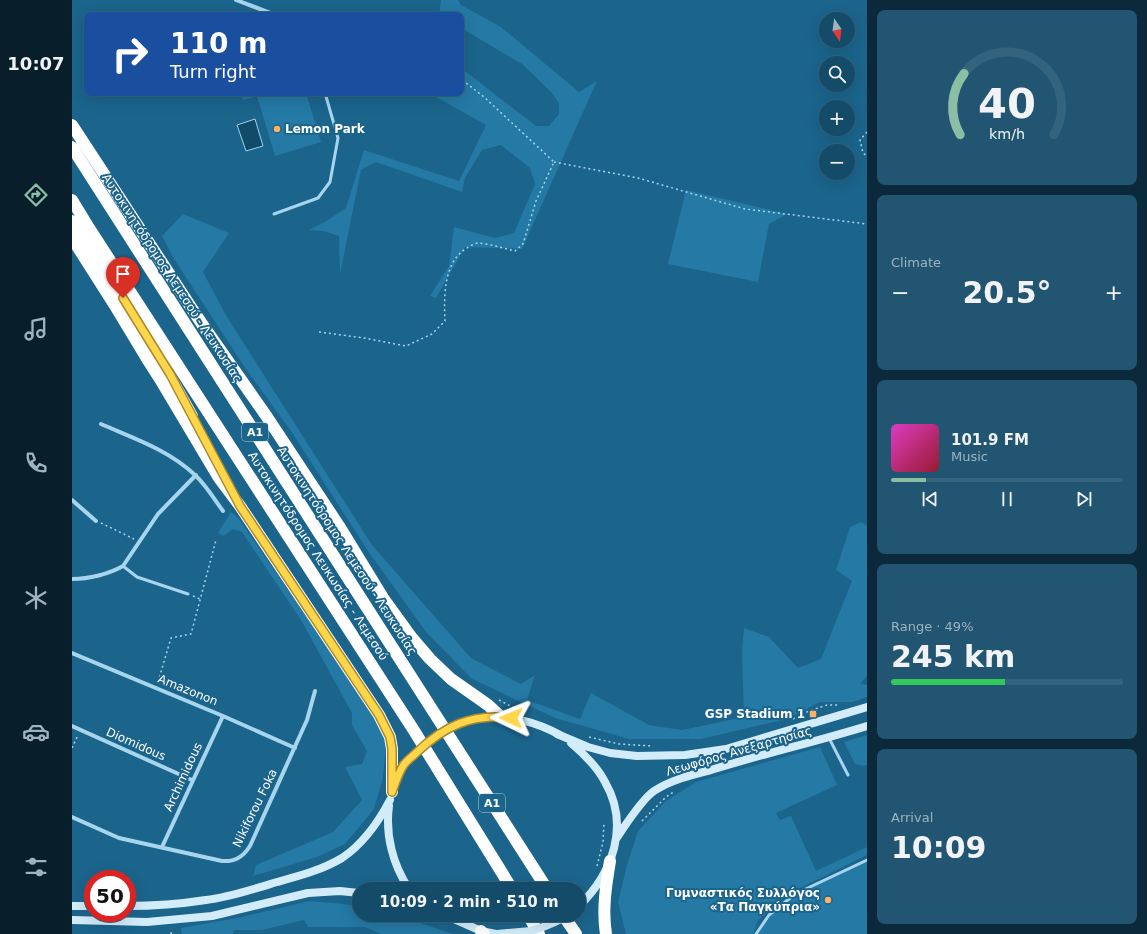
<!DOCTYPE html>
<meta charset="utf-8">
<style>
:root{--surface:#144b69;--page:#215571;--text:#f1f3f6;--muted:#9db3c0;--line:#33637d;--accent:#8abfa5}
body{margin:0;font-family:"DejaVu Sans",sans-serif;background:var(--page);color:var(--text);height:100vh;display:flex;flex-direction:column;font-size:15px;white-space:nowrap}
*{box-sizing:border-box;margin:0}
p{font-size:13px;color:var(--muted)}
.icon{flex:none;width:22px;height:22px;fill:none;stroke:currentColor;stroke-width:2;stroke-linecap:round;stroke-linejoin:round}
.map{position:relative;flex:1;overflow:hidden}
.panel{display:flex;flex-direction:column;gap:10px;padding:10px;background:#0b293a;width:280px}
.panel>*{flex:none}
.top-card{position:absolute;left:12px;top:12px;width:380px;height:84px;border-radius:8px;box-shadow:0 4px 16px #0002,0 0 0 1px var(--line);background:#1a4fa0;color:#fff;overflow:hidden}
.needle{width:26px;rotate:166deg}
.controls{position:absolute;left:747px;top:12px;display:grid;gap:8px}
.controls a{display:grid;place-items:center;width:36px;height:36px;border-radius:50%;background:var(--surface);box-shadow:0 4px 16px #0002,0 0 0 1px var(--line);font-size:20px}
.speed{position:absolute;left:12px;top:870px;display:flex;gap:8px;font-size:20px;font-weight:700;text-align:center}
.speed>*{display:grid;place-content:center;width:52px;height:52px;border-radius:50%;background:var(--surface);box-shadow:0 4px 16px #0002,0 0 0 1px var(--line);line-height:1}
.speed .limit{border:6px solid #d22;background:#fff;color:#111}
.pin{position:absolute;display:grid;place-items:center;width:34px;height:34px;color:#fff;margin:-41px -17px;border-radius:50% 50% 50% 0;rotate:-45deg;box-shadow:0 0 4px #0007}
.pin .icon{rotate:45deg}
.me{position:absolute;width:44px;margin:-22px;rotate:272deg;stroke-linejoin:round;filter:drop-shadow(0 0 3px #0008)}
.turn{display:flex;align-items:center;gap:14px;height:84px;padding:0 20px;font-size:18px}
.turn .icon{width:52px;height:52px;stroke-width:2.5}
.turn b{display:block;font-size:28px;line-height:34px}
.big{font-size:30px;font-weight:600;line-height:1.1}
.panel .widget{flex:1;display:flex;flex-direction:column;justify-content:center;gap:6px;min-width:0;padding:0 14px;border-radius:8px;background:var(--page)}
.panel .dial{align-items:center;gap:0}
.dial svg{height:104px;overflow:visible;fill:none;stroke:var(--line);stroke-width:7;stroke-linecap:round;text-anchor:middle}
.dial text{fill:var(--text);stroke:none}
.song{display:flex;align-items:center;gap:12px}
.cover{width:48px;height:48px;border-radius:6px;background:linear-gradient(135deg,hsl(310 70% 55%),hsl(350 70% 35%))}
.played{height:4px;border-radius:2px;background:linear-gradient(90deg,var(--accent) 15%,var(--line) 15%)}
.keys{display:flex;justify-content:space-around;direction:ltr}
.heat{display:flex;justify-content:space-between;align-items:center;font-size:22px;direction:ltr}
.charge{height:6px;border-radius:3px;background:linear-gradient(90deg,#34c759 49%,var(--line) 0)}
.trip{position:absolute;left:280px;top:882px;width:234px;height:40px;border-radius:20px;background:var(--surface);box-shadow:0 4px 16px #0002,0 0 0 1px var(--line);font-weight:600;line-height:40px;text-align:center}
main{display:flex;flex:1;min-height:0}
.menu{display:flex;flex-direction:column;width:72px;justify-content:space-around;align-items:center;background:#081e2a;color:var(--muted)}
.menu .icon{width:28px;height:28px}
.menu .current{color:var(--accent)}
.menu b{font-size:18px;color:var(--text)}
.map>svg:first-child{display:block}
</style>
<main>
<nav class="menu">
<b>10:07</b>
<svg class="icon current" aria-label="directions" viewBox="0 0 24 24"><path d="M12 3l9 9-9 9-9-9zM9 14v-3h6M13 9l2 2-2 2"/></svg>
<svg class="icon" aria-label="music" viewBox="0 0 24 24"><path d="M9 18V5l10-2v13"/><circle cx="6" cy="18" r="3"/><circle cx="16" cy="16" r="3"/></svg>
<svg class="icon" aria-label="phone" viewBox="0 0 24 24"><path d="M5 4h4l2 5-3 2q2 4 5 5l2-3 5 2v4C11 20 4 13 5 4z"/></svg>
<svg class="icon" aria-label="climate" viewBox="0 0 24 24"><path d="M12 3v18M4 7l16 10M4 17L20 7"/></svg>
<svg class="icon" aria-label="car" viewBox="0 0 24 24"><path d="M5 17H2v-5l4-1 3-4h7l3 4 3 1v5h-3M9 17h6M6 11h13"/><circle cx="7" cy="17" r="2"/><circle cx="17" cy="17" r="2"/></svg>
<svg class="icon" aria-label="filters" viewBox="0 0 24 24"><path d="M4 7h16M4 17h16"/><circle cx="9" cy="7" r="2"/><circle cx="15" cy="17" r="2"/></svg>
</nav>
<div class="map">
<svg width="795" height="934" viewBox="0 0 795 934">
<rect width="100%" height="100%" fill="#1b648c"/>
<path fill="#2479a5" d="M369,0H386L389,5L429,27L507,92L525,81L450,249L393,247L364,298L358,296L377,266L382,227L423,238L442,233L463,184L458,168L429,145L410,150L393,178L390,192L304,162L289,170L268,274L267,236L251,231L237,230L253,222L274,208L292,150L387,181L414,125L357,93H389V68L464,126H477L487,114V103L479,92L450,64L389,28V15H367Z
M169,93H234L249,142L203,156L185,96L171,100Z
M614,190L715,214L697,224L686,282L596,264Z
M111,214L157,233L131,272L155,317L300,545L399,658L449,684L463,675L455,700L508,719L519,693L577,725L610,730L672,717L670,653L672,628L697,637L726,668L749,659L780,581L764,570L778,527L789,522L795,526V676L788,684L795,685V697L781,702H748L715,719L629,739H557L483,718L400,679L354,632L296,551L219,431L174,369L102,259L90,236Z
M159,512L167,519L297,707L312,738L314,745L311,778L302,809L273,844L245,857L181,876L184,865L261,832L290,800L273,767L290,764L295,751L280,725V713L229,620L170,532L161,529L151,536L146,533Z
M795,735V765L791,766L783,764L772,742Z
M748,747L765,785L704,813L708,820L719,816L744,871L795,847V855L718,893L686,920L681,934H554L546,902L555,865L566,831L594,801L624,782Z
M795,862V934H682L701,910L732,890Z
M238,901L272,904L287,907V915H321L333,918L381,934H309L293,927H236L232,920L190,930H162L161,934H110L109,928L165,918Z"/>
<path fill="#124a6a" stroke="#99d3ef" d="M183,119L191,146L174,151L165,125Z"/>
<g fill="none" stroke-linecap="round" stroke-linejoin="round">
<path stroke="#a6d5ed" stroke-width="1.5" stroke-dasharray="2 3" stroke-linecap="butt" d="M795,132L788,140L791,153L795,156
M482,162L566,178L673,209L795,224
M247,332L292,338L334,346L360,334L373,321C372,297 371,262 395,248C398,246 403,243 406,243C418,244 431,248 443,251L451,244L464,201L482,162L412,97L389,79
M29,523L62,539
M121,596L128,599
M86,682L99,638L119,634L144,540
M427,700L448,711
M721,719L737,711L755,705H768
M517,737L547,744L581,746
M0,748L6,735
M570,821L594,797L603,791
M525,866L531,842L532,822
M340,915L358,920
M407,915L417,919L446,921
M99,934L100,929"/>
<path stroke="#a6d5ed" stroke-width="3" d="M202,214L246,198L258,182L266,138L253,93
M51,566L65,577L116,594
M757,738L776,775
M684,934L697,915L723,894L795,860"/>
<path stroke="#a6d5ed" stroke-width="4" d="M164,0L204,15
M29,424C61,438 97,450 123,475C134,485 142,499 151,511
M0,500L24,521
M0,579C17,579 37,574 51,566L86,514L124,475
M0,653L151,716L223,748
M0,726L120,780
M0,817L47,838L150,861C163,862 171,857 178,846L235,720L243,691
M90,847L151,716"/>
<path stroke="#d3ecfa" stroke-width="8" d="M410,718C440,716 463,721 490,736
M485,734L516,747L538,753L565,756L613,755L654,749L795,707
M499,743C512,754 525,766 533,782C558,825 541,873 507,906
M322,787L331,765L343,754
M317,806C313,835 321,865 337,889
M544,839C552,827 570,799 582,791C599,780 619,775 639,770C690,754 743,742 795,726
M0,906H21
M55,906C81,906 108,904 134,900C158,897 182,889 205,882C227,876 250,870 270,858C291,844 307,821 318,800
M373,915L409,931L424,934
M0,920L75,922L140,916L236,893L268,891L287,893
M425,934L459,931"/>
<path stroke="#fff" stroke-width="12" d="M0,125L130,324L195,417L267,526L311,598L340,638L358,659L379,679L416,705L429,717
M0,147L475,889
M0,200L17,228L341,729L440,889
M0,221C42,285 84,349 120,416
M0,238L42,304L74,357L88,379L147,478L168,506L307,715L318,737L320,749V792
M456,915L467,934
M491,915L504,934
M409,931L412,934
M534,934C530,910 534,885 538,861"/>
<path stroke="#a6d5ed" stroke-width="1.5" stroke-dasharray="2 3" stroke-linecap="butt" d="M446,921L464,918L472,915"/>
<path stroke="#d3ecfa" stroke-width="8" d="M343,754C362,735 384,721 410,718
M459,931C472,927 484,923 496,915"/>
</g>
<g fill="none" stroke-linecap="round" stroke-linejoin="round">
<g stroke="#a68a30" stroke-width="10">
<path id="route" d="M51,298L98,374L168,506L307,715L318,737L320,749V792C323,784 326,774 331,766C334,761 340,757 344,753C372,726 400,713 439,718"/>
</g>
<use href="#route" stroke="#ffd54a" stroke-width="7"/>
</g>
<g fill="#ffb163" stroke="#1b648c" stroke-width="1.5">
<circle cx="205" cy="129" r="4"/>
<rect x="737" y="710" width="8" height="8" rx="2"/>
<circle cx="756" cy="900" r="4"/>
</g>
<g text-anchor="middle" stroke-width="4" stroke-linejoin="round" paint-order="stroke">
<g fill="#1b648c" stroke="#bbd0dc" stroke-width="1">
<rect x="170" y="423" width="26" height="18" rx="3"/>
<rect x="407" y="794" width="26" height="18" rx="3"/>
</g>
<g font-size="11" font-weight="bold" fill="#fff">
<text x="183" y="436">A1</text>
<text x="420" y="807">A1</text>
</g>
<g font-size="12" font-weight="bold" fill="#fff" stroke="#1b648c" text-anchor="end">
<text x="213" y="133" text-anchor="start">Lemon Park</text>
<text x="733" y="718">GSP Stadium 1</text>
<text x="748" y="897">Γυμναστικός Συλλόγος<tspan x="748" dy="14">«Τα Παγκύπρια»</tspan></text>
</g>
<g font-size="12" fill="#fff" stroke="#1b648c">
<text transform="translate(100 278) rotate(57)" y="4">Αυτοκινητόδρομος Λεμεσού - Λευκωσίας</text>
<text transform="translate(275 551) rotate(57)" y="4">Αυτοκινητόδρομος Λεμεσού - Λευκωσίας</text>
<text transform="translate(246 556) rotate(57)" y="4">Αυτοκινητόδρομος Λευκωσίας - Λεμεσού</text>
<text transform="translate(116 690) rotate(22)" y="4">Amazonon</text>
<text transform="translate(64 744) rotate(24)" y="4">Diomidous</text>
<text transform="translate(667 751) rotate(-16)" y="4">Λεωφόρος Ανεξαρτησίας</text>
<text transform="translate(111 777) rotate(-65)" y="4">Archimidous</text>
<text transform="translate(183 808) rotate(-64)" y="4">Nikiforou Foka</text>
</g>
</g>
</svg>
<div class="controls">
<a><svg class="needle" viewBox="-14 -14 28 28"><path d="M0-13l5 13h-10z" fill="#e53935"/><path d="M0 13l5-13h-10z" fill="#9db3c0"/></svg></a>
<a><svg class="icon" aria-label="search" viewBox="0 0 24 24"><circle cx="10" cy="10" r="6"/><path d="M15 15l6 6"/></svg></a>
<a>+</a>
<a>−</a>
</div>
<div class="speed"><div class="limit">50</div></div>
<div class="pin" style="left:51px;top:298px;background:#d93025"><svg class="icon" aria-label="arrive" viewBox="0 0 24 24"><path d="M6 21V4h12l-3 4 3 4H6"/></svg></div>
<svg class="me" style="left:439px;top:718px" viewBox="-20 -20 40 40"><path d="M0-17L14 15 0 8-14 15z" fill="#ffd54a" stroke="#fff" stroke-width="4"/></svg>
<div class="trip">10:09 · 2 min · 510 m</div>
<div class="top-card">
<div class="turn"><svg class="icon" aria-label="right" viewBox="0 0 24 24"><path d="M7 20v-9h11M14 6l5 5-5 5"/></svg><div><b>110 m</b>Turn right</div></div>
</div>
</div>
<section class="panel">
<div class="widget dial"><svg viewBox="0 0 100 80">
<path d="M14 69A42 42 0 1 1 86 69"/>
<path d="M14 69A42 42 0 0 1 17 22" stroke="#8abfa5"/>
<text x="50" y="56" font-size="32" font-weight="700">40</text>
<text x="50" y="72" font-size="11">km/h</text>
</svg></div>
<div class="widget"><p>Climate</p>
<div class="heat"><a>−</a><b class="big">20.5°</b><a>+</a></div>
</div>
<div class="widget">
<div class="song"><i class="cover"></i><div><b>101.9 FM</b><p>Music</p></div></div>
<div class="played"></div>
<div class="keys"><svg class="icon" aria-label="previous" viewBox="0 0 24 24"><path d="M18 5L8 12l10 7zM5 5v14"/></svg><svg class="icon" aria-label="pause" viewBox="0 0 24 24"><path d="M8 5v14M16 5v14"/></svg><svg class="icon" aria-label="next" viewBox="0 0 24 24"><path d="M6 5l10 7-10 7zM19 5v14"/></svg></div>
</div>
<div class="widget"><p>Range · 49%</p><b class="big">245 km</b><div class="charge"></div></div>
<div class="widget"><p>Arrival</p><b class="big">10:09</b></div>
</section>
</main>
